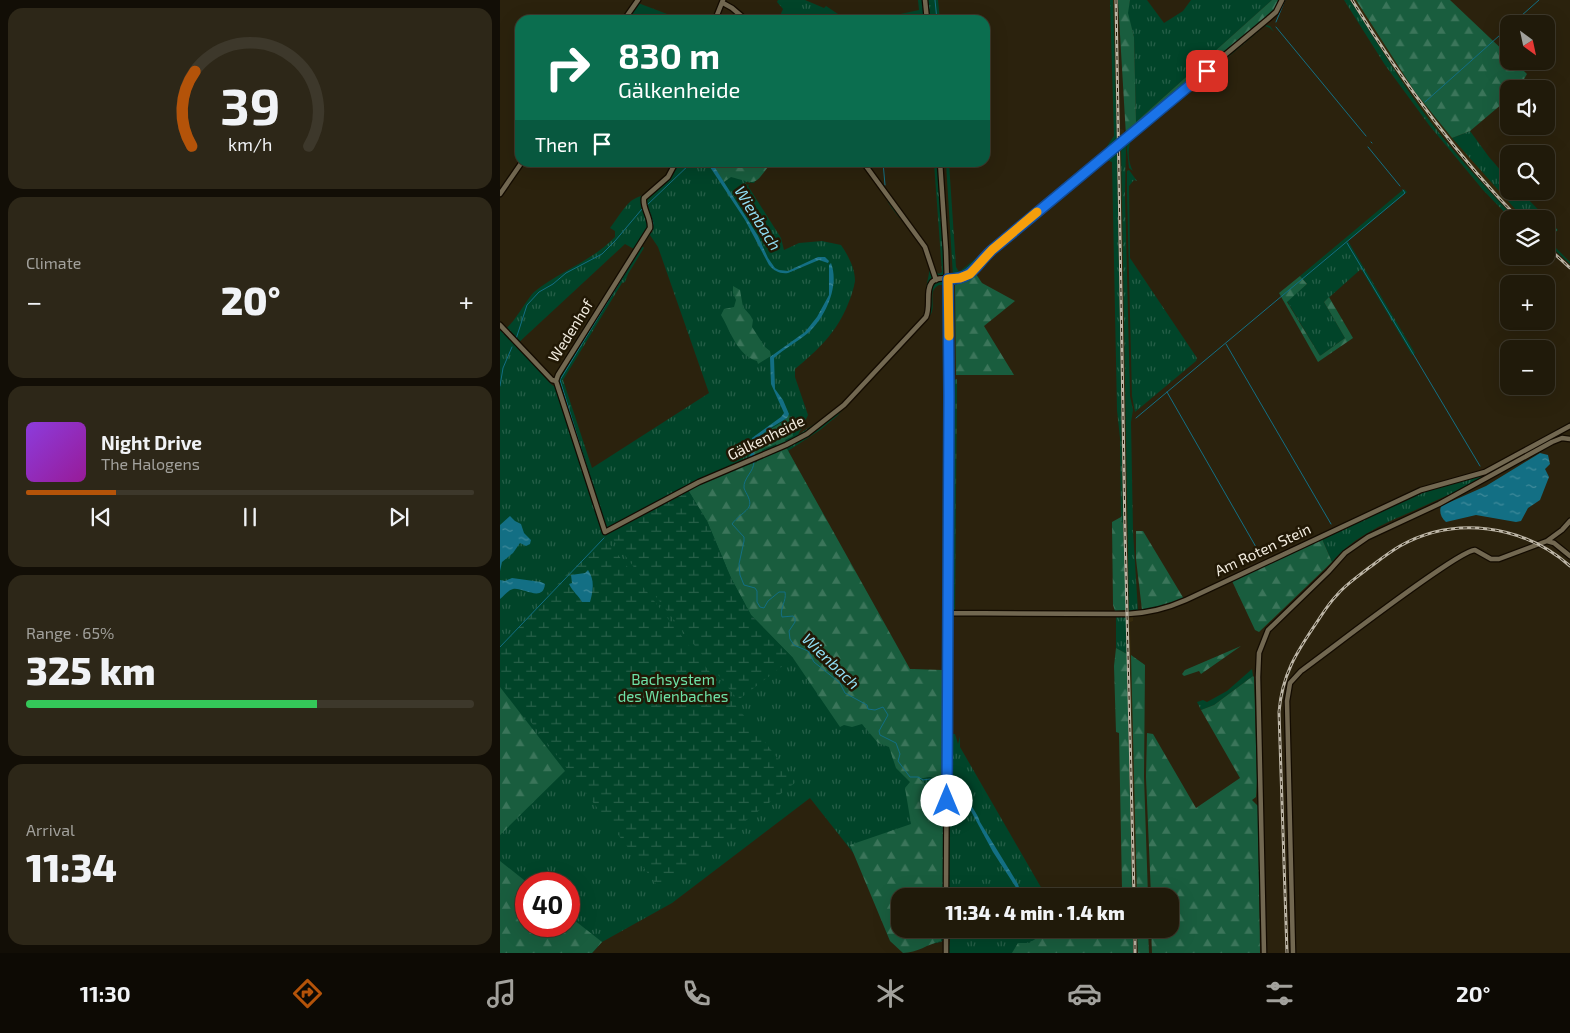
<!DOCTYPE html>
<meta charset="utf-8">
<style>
:root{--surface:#201a0a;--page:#2d2718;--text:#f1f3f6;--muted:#a2a19c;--line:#3d382b;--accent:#b45309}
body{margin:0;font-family:"Exo 2",sans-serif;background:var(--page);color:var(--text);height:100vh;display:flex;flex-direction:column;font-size:19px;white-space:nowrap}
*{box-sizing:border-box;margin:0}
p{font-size:16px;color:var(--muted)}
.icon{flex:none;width:28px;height:28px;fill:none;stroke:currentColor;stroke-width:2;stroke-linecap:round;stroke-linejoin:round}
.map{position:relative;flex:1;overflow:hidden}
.drawer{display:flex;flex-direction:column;gap:8px;padding:8px;background:#120e06;width:500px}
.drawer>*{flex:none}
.hud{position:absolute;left:15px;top:15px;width:475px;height:152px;border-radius:15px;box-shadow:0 5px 20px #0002,0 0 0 1px var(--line);background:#0b6e4f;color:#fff;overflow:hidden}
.needle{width:32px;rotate:147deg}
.controls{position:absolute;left:1000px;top:15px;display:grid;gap:10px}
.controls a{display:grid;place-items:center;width:55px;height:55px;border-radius:10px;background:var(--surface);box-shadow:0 5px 20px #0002,0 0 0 1px var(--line);font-size:25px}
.speed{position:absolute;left:15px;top:872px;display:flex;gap:10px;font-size:25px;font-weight:700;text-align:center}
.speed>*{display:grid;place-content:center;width:65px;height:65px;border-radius:50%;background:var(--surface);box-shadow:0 5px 20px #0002,0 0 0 1px var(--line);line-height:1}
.speed .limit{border:8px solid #d22;background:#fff;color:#111}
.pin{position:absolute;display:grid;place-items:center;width:42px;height:42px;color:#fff;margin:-21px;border-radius:10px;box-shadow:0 2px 8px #0006}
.me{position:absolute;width:55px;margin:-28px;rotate:0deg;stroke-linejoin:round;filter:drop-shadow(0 0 4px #0008)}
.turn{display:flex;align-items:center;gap:18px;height:105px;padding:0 20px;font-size:22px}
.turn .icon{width:65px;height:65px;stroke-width:2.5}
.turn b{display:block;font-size:35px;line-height:42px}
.then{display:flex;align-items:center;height:48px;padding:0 20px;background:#0003;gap:10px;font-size:19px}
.big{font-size:38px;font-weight:800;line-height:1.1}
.drawer .card{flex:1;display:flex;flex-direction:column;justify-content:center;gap:8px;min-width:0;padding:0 18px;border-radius:15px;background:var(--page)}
.drawer .dial{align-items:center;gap:0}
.dial svg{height:130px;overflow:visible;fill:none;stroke:var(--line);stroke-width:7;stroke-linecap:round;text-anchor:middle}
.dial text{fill:var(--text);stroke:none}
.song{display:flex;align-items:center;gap:15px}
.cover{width:60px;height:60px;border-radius:8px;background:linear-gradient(135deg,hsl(270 70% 55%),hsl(300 70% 35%))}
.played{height:5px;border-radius:2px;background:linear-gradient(90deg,var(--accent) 20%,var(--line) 20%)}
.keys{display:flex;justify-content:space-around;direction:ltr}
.heat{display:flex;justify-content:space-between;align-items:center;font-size:28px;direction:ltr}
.charge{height:8px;border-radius:4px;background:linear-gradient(90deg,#34c759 65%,var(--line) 0)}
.trip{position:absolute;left:391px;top:888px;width:288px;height:50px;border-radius:15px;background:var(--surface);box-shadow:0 5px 20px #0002,0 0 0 1px var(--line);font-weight:800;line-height:50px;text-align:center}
.dock{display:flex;height:80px;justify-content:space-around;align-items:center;background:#0d0a04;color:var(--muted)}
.dock .icon{width:35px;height:35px}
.dock .active{color:var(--accent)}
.dock b{font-size:22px;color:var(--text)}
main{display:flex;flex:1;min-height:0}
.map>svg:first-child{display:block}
</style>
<main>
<section class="drawer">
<div class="card dial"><svg viewBox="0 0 100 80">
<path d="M14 69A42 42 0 1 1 86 69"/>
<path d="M14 69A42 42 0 0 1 16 23" stroke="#b45309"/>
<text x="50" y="56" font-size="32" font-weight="700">39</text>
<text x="50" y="72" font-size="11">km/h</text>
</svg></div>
<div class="card"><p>Climate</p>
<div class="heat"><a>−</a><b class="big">20°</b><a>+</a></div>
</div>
<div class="card">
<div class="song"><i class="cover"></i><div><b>Night Drive</b><p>The Halogens</p></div></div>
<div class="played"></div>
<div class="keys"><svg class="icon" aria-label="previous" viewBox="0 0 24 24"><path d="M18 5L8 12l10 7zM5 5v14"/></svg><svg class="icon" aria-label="pause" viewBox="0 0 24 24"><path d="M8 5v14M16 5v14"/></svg><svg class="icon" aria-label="next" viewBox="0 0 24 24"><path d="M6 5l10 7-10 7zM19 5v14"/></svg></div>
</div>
<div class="card"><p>Range · 65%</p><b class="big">325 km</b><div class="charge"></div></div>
<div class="card"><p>Arrival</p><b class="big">11:34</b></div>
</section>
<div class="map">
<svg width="1070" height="953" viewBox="0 0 1070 953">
<defs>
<pattern id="grass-tufts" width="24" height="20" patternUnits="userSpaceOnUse" patternTransform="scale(1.25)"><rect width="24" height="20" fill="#014429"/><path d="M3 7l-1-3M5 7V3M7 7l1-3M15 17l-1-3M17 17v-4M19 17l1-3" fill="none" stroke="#265f48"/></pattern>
<pattern id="forest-firs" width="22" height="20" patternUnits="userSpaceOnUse" patternTransform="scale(1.25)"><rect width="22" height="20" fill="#195d3e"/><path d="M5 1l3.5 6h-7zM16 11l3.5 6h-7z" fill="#3b755a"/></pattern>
<pattern id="wetland-marsh" width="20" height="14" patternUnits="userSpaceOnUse" patternTransform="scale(1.25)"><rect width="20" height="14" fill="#014429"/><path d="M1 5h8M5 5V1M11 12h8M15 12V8" fill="none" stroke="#265f48"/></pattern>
<pattern id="water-ripples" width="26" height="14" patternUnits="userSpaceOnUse" patternTransform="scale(1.25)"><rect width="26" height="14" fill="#136f84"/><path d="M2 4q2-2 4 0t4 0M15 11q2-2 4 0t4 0" fill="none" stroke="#418b9b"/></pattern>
</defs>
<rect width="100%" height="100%" fill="#2b220d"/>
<path fill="#352a0d" d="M613,0H618L620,129L624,130V136H621L629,612H626L619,233Z
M850,0H856L915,92L936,119L1024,219H1016L1002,204L931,122L890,63Z
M626,615H633V621L630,622L637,896H632Z"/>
<path fill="url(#grass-tufts)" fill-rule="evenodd" d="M278,0H305L324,8L326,6L347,20H298C291,17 286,21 279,18L283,9L277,2Z
M418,0H422L424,9L428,8L427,0H438L440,20H373L419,10Z
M610,0H613L617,143L504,237V236L601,155L614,136Z
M630,0H647L664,23L683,11L691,0H772L636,122L634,37L627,13Z
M844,0H850C876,41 901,82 930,121C956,155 986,188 1016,219H1011L983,190L929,125L885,65Z
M138,3L183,20H126Z
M766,25L770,26L774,32L770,28L765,26L758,32L632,138C627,147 628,163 633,171L629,168L626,141Z
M970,131L989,157L1009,180V191H1020L1058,230L1049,237L1050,242L1070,262V264L1046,242V219H1024L952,138Z
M625,145L626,146L625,195L630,396L633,410L631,422L633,531L638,611L629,612L621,146Z
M617,148L623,523L621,521V517L620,438L617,410L612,162L606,160L509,241L508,239Z
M179,163H268L254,183L245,182L247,185L250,184L248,186L281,238L284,250L299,243L322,241L341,245C348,255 355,268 355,281C354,288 351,297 348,304C337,332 318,350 295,369V377L308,415L298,435L338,408L419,322C429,309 425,304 426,289C427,281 430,274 429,266C426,237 394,219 385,196C399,213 437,257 432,280C431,283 428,286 427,290C426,300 429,308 424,317L339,408L308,432L287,444L285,440L283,441L286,447L315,430L347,404L428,316C433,305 426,293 434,283L442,281L445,284L447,357L445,737L449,738L451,735V738H452V734H455L458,744L460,736V747L546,896H400V916L366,869L310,798L172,903L102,942L92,953H0V331C9,333 26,300 34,292C60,271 92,261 115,237V231L110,228C117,219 123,208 131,201C136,197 141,197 145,193L148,195L167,182ZM148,228L153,232L148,233L63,369L59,379V387L105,527H111L153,505L106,532L99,520L56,387L52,385L16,345L125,244L134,249ZM150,235L158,247L209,393L92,468L63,380L122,283L125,282L128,274L144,248L142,246ZM439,285H442L444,357L443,671L408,669L288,451L320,430L337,416L431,314C436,304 427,291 439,285ZM26,884H69V926H26Z
M434,163H438L445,273L440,277L434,273L427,248L434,270L439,274L442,272Z
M446,163H449L456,267L459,272L502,237V239C488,253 473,277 453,276Z
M629,170L637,181L634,180L629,186L630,258L697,358L696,361L635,412L632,396L627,192V171Z
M904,189L907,192L848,241L915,353L912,355L861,269L824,302L845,338L820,356L787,301L807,284L800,276Z
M457,379V380L455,611L453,610L454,380Z
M451,381H453L451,609L450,606Z
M992,470V472C974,482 956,492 937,500C900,518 859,530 832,562L822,539L925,490Z
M616,615H626L627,654L616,648Z
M752,669L753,676L714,705L701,710L697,702L703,700L707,702L727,691Z
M409,929H620V953H448L450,940L448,936L441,942L431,944Z"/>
<path fill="url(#forest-firs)" d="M618,0H630L628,13L634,37L636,122L772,0H781L775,12L626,136Z
M856,0H950L1009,56V61H1014L1027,74L1018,89H1009V98L970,131L952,138L915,92Z
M212,163V162L271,163C254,185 259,185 231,177L224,182L212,165Z
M476,274L482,283L515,301L484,326L514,375H456L455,285L470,279Z
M800,276L807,284L787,302L820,356L845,338L824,302L829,297L853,338L818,362L779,293Z
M233,286L240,290L243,307L250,315L253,320L252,327L265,347L270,351L271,356L258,364L257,361C237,355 231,332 221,315L224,309L234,307L236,300L233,293Z
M289,414L293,436L285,440L287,444L278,448L276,444L262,450L264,454L254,456C254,451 254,444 257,440C264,430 285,424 289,414Z
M286,447L410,669L443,670L442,779L438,781C432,775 427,777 420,779L424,783L443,787V896H400V929H442L441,941C428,944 417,953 403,953L390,941L350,845L411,824L405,788L410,782L396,768L389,747L378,743L362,724L352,727L344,725L340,727L293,658L251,615L231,578L207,521L188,490L222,473L257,462V459Z
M621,517V521L623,523L626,610L615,611L613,605L612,522Z
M636,531H643L684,599L644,611L642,610L636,559Z
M822,539L832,562L759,632L755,630L732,581Z
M741,646L701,674L699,671L684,676L682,674L685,670Z
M616,648L627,654L632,896H609L620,893L624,889H622L619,733L616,732L614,666Z
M631,655L645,665L644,777L648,896H637Z
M753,676L754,677L757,780L756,797L752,800L758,806L760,953H652L651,929H670V896H651L646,777L647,733L653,734L696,808L740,778L701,710L714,705Z
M0,687L65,771L0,835Z
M0,861L29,884H26V926H69V916L102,942L92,953H0Z
M562,929H633V953H512L518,943H529L545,933V931L549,938Z
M637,929H648L649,953H638Z"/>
<path fill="url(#wetland-marsh)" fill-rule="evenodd" d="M188,490L207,521L231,578L251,615L293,658L238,700L163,606L109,534L113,530Z
M104,537L296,782L161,886L157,885L3,686L0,681V649L65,576ZM87,571L82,602L70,584L72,583V580L78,573H85Z"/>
<path fill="url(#water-ripples)" d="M209,163H212L258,236L268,258L275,268L279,270L288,271L318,257H325L329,261L328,263L319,260L288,273C280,274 274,271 269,265L245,220L210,167Z
M331,263C340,286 325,318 308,333C297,342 284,349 274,358L275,389L283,400L289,414L287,418L269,429L255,440L254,456L250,457L252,438L281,417L284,413L271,384L270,357L305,332L317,317L329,295V265Z
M1040,453L1048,455L1050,464L1045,469L1049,477L1040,500L1028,508L1021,521L1016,522L976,515L946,522C941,518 939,512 941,506L986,486Z
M10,516L15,521L21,524L24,533L31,540L30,544L26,546L20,543L13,553L2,562L0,571V525Z
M88,570C95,580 93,591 90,602H82C78,595 73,592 69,584L72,583L71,575L85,573Z
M12,578L41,582L45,584C43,603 23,587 13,589C8,590 4,596 0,599V580L5,581Z
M453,781L458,783L463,782C470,788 466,796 470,804C474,810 478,815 480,822L518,884L521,894H525L526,896H520L517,889L493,852L458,787L453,785Z"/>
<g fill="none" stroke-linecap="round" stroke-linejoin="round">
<path stroke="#136f84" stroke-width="1" d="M435,0L437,20
M776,22L785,0
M1012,24L1039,0
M776,27L866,136
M925,102L1009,27
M871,142L872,143
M868,147L900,186
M383,162L385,185
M146,206L192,162
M147,206L153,223L152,229
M847,243L980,466
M16,339L27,305L39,292L53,284L66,273L102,254L115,241L142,209
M726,344L831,524
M0,386L3,368L12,347
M667,392L760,554
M636,418L905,193L903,190
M254,462C254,472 243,478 244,488C246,494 252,500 249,507C247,511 236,518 232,524L244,537V541L239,564L240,575L244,585L255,588L257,591V602L260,607L264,608L268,601L279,592H285C287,601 279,609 282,617L293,616L295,618V622L289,631L290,639L294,645L308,651L314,662L340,683L345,693L367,705L368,709L375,710L383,707L388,715L379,731L380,735L396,743L400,754L398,761L410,777H418L423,780L430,779L442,785H453
M103,520L60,380L149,234
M0,647L104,538"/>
<g stroke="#130b00" stroke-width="7">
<path id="minor" d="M425,0L427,20
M223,3L232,8L246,20
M124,20L138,0
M215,20L223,0
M176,162L168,177L144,198C142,208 151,217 150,228L58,375L56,381L105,532L199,482L286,445L307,434L344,405L426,317C431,306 425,291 432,282C439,275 454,280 463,277C476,273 482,259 491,250L768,19L776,12L782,0
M363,162L425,247L436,280
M440,162L446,251L449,341L446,896
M0,194L22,162
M0,325L52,380L56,381
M1047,541L1054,543L1070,556
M448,613L628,614C649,613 668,608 686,600L921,490L985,472L1070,426
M446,953V929
M764,953L758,677L759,653L768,630L828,572L845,553L868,537L939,504L1052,442L1062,438L1070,439
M793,953L787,701L790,683L801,671C825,654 958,550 975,550L991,559H999L1047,541L1062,530L1070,521"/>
</g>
<use href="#minor" stroke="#726851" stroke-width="4.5"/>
<g stroke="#bdb6a7" stroke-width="3">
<path id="rail" d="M616,0L625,532L634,896
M852,0C900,78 954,153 1019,219
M1046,246L1070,268
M635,929V953
M787,953L779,712C782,675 796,653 817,622C823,613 829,603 837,595C845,585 856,578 866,570C877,562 888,553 900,546C955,515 1023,525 1070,566"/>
</g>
<use href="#rail" stroke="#211805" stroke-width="1" stroke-dasharray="4" stroke-linecap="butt"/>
</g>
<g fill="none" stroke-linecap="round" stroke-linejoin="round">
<g stroke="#114b97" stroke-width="12">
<path id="route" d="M447,801L449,396L448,279C474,279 475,265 492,250L707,71"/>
</g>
<use href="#route" stroke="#1a73e8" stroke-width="9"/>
<path stroke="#f59e0b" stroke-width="9" d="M449,336L448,279L460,278L470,274L492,250L537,212"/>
</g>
<g text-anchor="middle" stroke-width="5" stroke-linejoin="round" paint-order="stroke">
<g font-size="15" fill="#f3ede0" stroke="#211805">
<text transform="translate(71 331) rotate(-58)" y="5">Wedenhof</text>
<text transform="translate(266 438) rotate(-26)" y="5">Gälkenheide</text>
<text transform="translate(763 550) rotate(-25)" y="5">Am Roten Stein</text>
</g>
<g font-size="15" fill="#6ee2a7" stroke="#211805">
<text x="173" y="685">Bachsystem<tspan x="173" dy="17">des Wienbaches</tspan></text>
</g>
<g font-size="16" font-style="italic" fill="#91def4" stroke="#211805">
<text transform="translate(258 218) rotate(58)" y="6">Wienbach</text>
<text transform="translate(331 661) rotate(44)" y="6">Wienbach</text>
</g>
</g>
</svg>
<div class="controls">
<a><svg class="needle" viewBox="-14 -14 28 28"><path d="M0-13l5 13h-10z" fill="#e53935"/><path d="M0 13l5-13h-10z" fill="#a2a19c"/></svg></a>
<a><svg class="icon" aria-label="sound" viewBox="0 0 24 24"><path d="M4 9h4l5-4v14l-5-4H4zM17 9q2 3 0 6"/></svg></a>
<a><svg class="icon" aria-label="search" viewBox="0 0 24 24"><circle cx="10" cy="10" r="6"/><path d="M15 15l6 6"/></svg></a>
<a><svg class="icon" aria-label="layers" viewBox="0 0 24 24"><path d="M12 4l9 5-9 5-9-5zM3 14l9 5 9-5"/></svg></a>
<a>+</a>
<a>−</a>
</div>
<div class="speed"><div class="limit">40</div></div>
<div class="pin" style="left:707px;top:71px;background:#d93025"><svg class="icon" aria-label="arrive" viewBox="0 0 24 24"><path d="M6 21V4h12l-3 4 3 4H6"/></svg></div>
<svg class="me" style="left:447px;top:801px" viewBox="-20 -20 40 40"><circle r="19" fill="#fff"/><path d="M0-13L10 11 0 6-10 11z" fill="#1a73e8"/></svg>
<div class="trip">11:34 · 4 min · 1.4 km</div>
<div class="hud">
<div class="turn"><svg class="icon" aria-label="right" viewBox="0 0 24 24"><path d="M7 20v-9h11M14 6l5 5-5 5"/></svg><div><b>830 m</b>Gälkenheide</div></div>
<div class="then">Then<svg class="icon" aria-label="arrive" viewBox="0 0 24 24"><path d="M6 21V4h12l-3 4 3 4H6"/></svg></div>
</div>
</div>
</main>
<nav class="dock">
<b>11:30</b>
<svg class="icon active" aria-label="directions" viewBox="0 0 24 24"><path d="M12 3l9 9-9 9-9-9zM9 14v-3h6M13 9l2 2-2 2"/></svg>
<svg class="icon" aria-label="music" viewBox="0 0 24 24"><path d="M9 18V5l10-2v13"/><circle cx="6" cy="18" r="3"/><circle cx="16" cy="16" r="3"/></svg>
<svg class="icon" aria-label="phone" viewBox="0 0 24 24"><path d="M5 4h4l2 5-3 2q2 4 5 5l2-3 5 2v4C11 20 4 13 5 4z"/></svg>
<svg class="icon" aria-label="climate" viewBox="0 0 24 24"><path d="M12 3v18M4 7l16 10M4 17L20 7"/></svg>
<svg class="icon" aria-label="car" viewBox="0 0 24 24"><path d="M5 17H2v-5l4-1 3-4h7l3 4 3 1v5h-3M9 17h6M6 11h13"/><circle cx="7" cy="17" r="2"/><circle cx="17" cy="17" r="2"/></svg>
<svg class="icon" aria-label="filters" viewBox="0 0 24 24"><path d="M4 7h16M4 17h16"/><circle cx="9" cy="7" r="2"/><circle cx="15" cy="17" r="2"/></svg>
<b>20°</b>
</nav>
